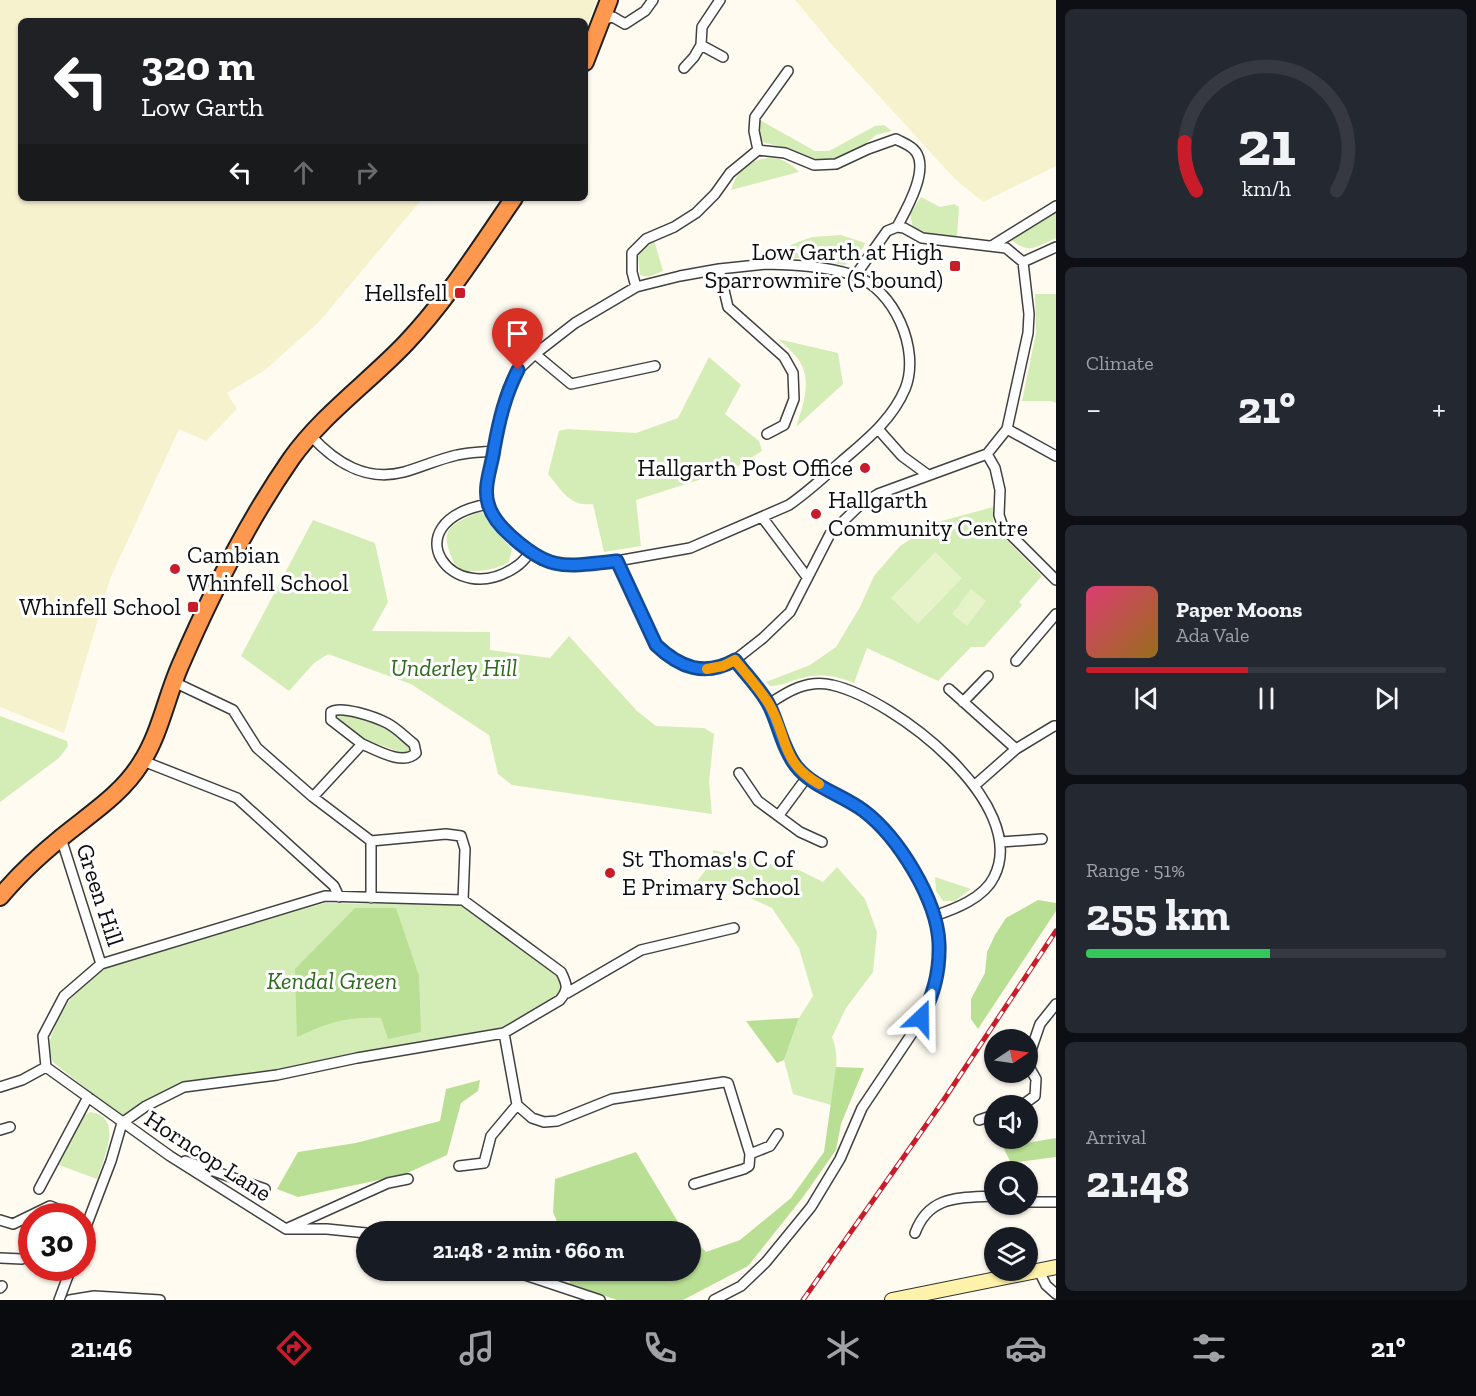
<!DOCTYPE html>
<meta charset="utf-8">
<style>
:root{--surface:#171b24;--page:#242831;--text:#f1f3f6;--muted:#9ea1a6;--line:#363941;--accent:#c91c2b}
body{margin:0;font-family:"Zilla Slab",serif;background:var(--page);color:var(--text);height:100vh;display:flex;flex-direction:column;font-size:22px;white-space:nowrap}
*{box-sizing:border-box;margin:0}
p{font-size:20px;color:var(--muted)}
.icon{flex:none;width:33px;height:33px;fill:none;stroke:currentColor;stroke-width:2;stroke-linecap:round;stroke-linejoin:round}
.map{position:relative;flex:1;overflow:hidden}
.details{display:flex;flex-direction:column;gap:9px;padding:9px;background:#0d0f14;width:420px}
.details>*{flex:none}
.top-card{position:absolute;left:18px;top:18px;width:570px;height:183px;border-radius:9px;box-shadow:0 2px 4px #0004;background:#202124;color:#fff;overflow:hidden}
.needle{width:39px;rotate:77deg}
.controls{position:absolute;left:984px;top:1029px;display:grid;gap:12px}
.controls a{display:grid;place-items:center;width:54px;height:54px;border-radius:50%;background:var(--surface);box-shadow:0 2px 4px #0004;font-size:30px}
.speed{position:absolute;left:18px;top:1203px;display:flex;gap:12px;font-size:30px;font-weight:700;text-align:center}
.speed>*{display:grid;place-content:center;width:78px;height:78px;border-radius:50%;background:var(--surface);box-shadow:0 2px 4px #0004;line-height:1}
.speed .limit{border:9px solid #d22;background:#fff;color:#111}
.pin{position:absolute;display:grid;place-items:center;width:51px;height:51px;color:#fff;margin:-62px -26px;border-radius:50% 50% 50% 0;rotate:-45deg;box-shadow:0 0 6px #0007}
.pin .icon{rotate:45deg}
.me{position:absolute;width:66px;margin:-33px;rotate:23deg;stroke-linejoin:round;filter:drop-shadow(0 0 4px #0008)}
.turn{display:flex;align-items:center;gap:21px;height:126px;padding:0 24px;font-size:27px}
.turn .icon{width:78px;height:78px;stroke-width:2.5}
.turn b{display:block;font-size:42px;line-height:51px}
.lanes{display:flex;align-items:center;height:57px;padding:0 24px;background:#0003;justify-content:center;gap:30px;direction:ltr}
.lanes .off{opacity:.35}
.big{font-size:45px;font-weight:700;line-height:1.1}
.details .widget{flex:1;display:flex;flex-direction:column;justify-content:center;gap:9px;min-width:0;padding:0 21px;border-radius:9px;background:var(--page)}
.details .dial{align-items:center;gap:0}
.dial svg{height:156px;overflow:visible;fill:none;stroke:var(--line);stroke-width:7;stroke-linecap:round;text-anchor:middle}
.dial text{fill:var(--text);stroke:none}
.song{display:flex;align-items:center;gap:18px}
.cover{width:72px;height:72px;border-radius:9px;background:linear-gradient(135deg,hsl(340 70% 55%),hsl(40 70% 35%))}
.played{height:6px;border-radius:3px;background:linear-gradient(90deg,var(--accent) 45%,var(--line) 45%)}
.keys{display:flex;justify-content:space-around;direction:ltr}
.heat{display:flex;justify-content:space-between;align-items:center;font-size:33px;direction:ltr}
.charge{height:9px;border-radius:4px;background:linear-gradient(90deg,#34c759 51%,var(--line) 0)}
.trip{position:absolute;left:356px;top:1221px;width:345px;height:60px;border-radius:30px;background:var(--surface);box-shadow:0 2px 4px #0004;font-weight:700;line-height:60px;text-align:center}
.menu{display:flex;height:96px;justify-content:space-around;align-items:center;background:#090b0e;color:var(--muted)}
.menu .icon{width:42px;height:42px}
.menu .on{color:var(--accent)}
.menu b{font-size:27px;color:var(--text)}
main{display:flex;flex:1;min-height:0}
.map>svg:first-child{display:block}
</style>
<main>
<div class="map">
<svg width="1056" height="1300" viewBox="0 0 1056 1300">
<rect width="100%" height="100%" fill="#fffbf0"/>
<path fill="#f7f2ce" d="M0,0H597L585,31V21H21V198H423L319,322L265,370L227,393L237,409L206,441L179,429L110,579L64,733L0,707Z
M795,0H1056V166L983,202L954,178L834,47Z"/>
<path fill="#d4edb6" d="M760,120L815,151H829L875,126L884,125L892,131L876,135L862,147L832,161H814L788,149L763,142L759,136L758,127Z
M767,158C782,158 789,162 799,172L731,190C738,170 746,162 767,158Z
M921,197L940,207L954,204L959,207L957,237L926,234L913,228L910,214Z
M1056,211V238C1036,247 1029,255 1010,239Z
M841,235L865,243L863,248L845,265L803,258L769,259L793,244L812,237Z
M654,240L663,271L648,277L640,275L638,256L645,247Z
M1035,294H1056V403L1051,401H1022L1036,333Z
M778,339L838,353L843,384L796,427C803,406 813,380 798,359C793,352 785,345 778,339Z
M709,357L741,385L725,414L759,441L762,451L733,469L636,500L641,546L604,552L593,504C570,507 562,491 548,474L559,431L567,429L636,433L678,418Z
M993,507V526L1042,576L1019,602L1022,605L984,647H971L938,681L867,648L854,683C835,675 818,673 798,679C788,682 781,686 770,686L766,682L810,665L836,647L860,607L874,576L900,546L938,522Z
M481,511L492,527L512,549L509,562C493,571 475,573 457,569C438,530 445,527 481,511Z
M313,520L375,543L388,602L372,631L490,632V650L550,658L569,636L637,711L656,726L704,728L714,734L709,782L712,814L512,785L498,774L489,735L411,684L328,654L314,663L289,691L241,656Z
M339,714C360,718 401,729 410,750L408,753H403L366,740L339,720L337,717Z
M0,716L67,741L68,746L59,758L0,802Z
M713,850L801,871L823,882L837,867L865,899L877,932L873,972L846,1008L832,1037C841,1058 834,1083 831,1105L793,1094L784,1060L799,1018L813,996L799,948L772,908L718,883L693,886L713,861Z
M935,877L971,889L955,901H943L936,891Z
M325,903L462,905L472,909L554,972L559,979L561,988L559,994L550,1001L502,1027L355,1054L287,1070L182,1085L122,1117L54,1063L48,1051L51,1036L59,1017L71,998L108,965Z
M90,1112C125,1116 103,1160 97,1179L59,1165L82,1117Z"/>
<path fill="#b9df94" d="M1038,900L1056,903V911L978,1029L971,1019V999L985,973L987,952L995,935L1006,918Z
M355,908H396L419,976L421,1032L388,1039L381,1018C347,1016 327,1023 297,1037L295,969Z
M799,1018L784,1060L777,1063L746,1021Z
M836,1067L864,1068L841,1124L836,1150L803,1197L748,1266L683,1300H617L570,1284L569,1271L690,1270V1235L706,1252L740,1240L791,1198L824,1152Z
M480,1080L478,1091L461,1103L447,1155L403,1175L298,1197L277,1189L298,1152L356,1143L440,1121L446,1089Z
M1056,1138V1157L1011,1163L1003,1147Z
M636,1152L678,1222L687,1231H561L553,1212L555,1179Z"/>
<path fill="#e6f3c9" d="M935,552L962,578L918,624L891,598Z
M971,589L986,601L967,626L952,614Z"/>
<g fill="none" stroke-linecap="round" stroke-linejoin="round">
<g stroke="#414141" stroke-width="12">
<path id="street" d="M604,16L608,18L613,17L625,24L645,11L653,0
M701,45L723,57
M684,68L694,57L701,45L702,27L720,0
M758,150L754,131L755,117L788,71
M993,245L1056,206
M1023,262L1056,247
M767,264C796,265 825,266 853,275C894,288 921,350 905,389C892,420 866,440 842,461C825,476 808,492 789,505L690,548L617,561L566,566L542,560L530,553L501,527L488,504L486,493L497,432L508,389L518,370L535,354L575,323L636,287L680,276L719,269Z
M719,269L728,307L784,357L793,373L794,399L784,425L767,434
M636,287L632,272V253L646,239L674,227L696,213L715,194L730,173L758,150L785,153L814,165L836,164L868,149L896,139C903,143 911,145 916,152C929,171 906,210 897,227L887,231L855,276
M535,354L571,384L655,366
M878,429L902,456L928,475
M1007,429L1056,456
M311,436C336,463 366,482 404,472C422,467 439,459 457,455C469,452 482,452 494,451
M987,454L995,468L1000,490L999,515L1003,527L1056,580
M488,504C390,522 452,612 517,566C522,563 526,557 530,553
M762,517L807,577
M617,561L656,645L666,655L683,665L696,669H711L723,666L735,660L763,638L790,612L830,534L860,505L878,494L987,454L1007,429L1028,333L1029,314L1023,262L1006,248L922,238L904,228L897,227
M1016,661L1056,614
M174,682L233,710L257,748L313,797L371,841V898
M949,689L1016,749
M963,702L988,676
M769,704C788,691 808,679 832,685C894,699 1031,804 994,877C984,898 955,909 934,916
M143,761L237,798L334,886L339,897
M739,773L758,801L800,832L822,842
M974,786L1016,749L1054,726H1056
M313,797L362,744C376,750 403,766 416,753L414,744C406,738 397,728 387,723C375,717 341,705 331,712V720L362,744
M779,815L807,777
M61,838L101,964
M371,841L446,834L461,836L465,849L463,900
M1001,842L1042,839
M567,993L641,950L734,928
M504,1033L517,1105L532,1118L544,1122L557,1121L612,1099L724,1082L728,1083L750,1154L749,1166L744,1169L694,1184
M1028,1059L1040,1024L1056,1004
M46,1067L43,1036L64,996L101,964L325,896L463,900L561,972C567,984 569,989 560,1000L504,1033L357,1058L277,1075L184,1087L146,1106L122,1123L111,1161L82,1237
M46,1067L170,1156L286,1229H327L366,1233
M0,1087L22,1080L46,1067
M1021,1106L1035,1096L1036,1079L1028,1065
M979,1120L994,1115
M0,1130L10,1127
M750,1154L770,1146L778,1134
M185,1161L265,1189
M459,1166L484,1163L491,1136L517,1105
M39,1189L88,1097
M1028,1202H1056
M0,1220L13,1224L50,1206L75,1216
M288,1228L388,1183L408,1179
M915,1233C929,1195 959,1198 994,1196
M0,1258L22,1259L32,1254
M510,1270L600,1300
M1039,1271L1046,1285L1056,1294
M0,1288L2,1286
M59,1300L71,1268
M70,1300L94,1296L160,1300
M714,1300L741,1286L766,1262L811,1207L840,1159L862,1108L915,1029L928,1006L934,987L938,967L939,941L934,916L917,876L892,838L864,811L807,777L796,766L787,752L769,704L735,660"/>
</g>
<g stroke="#303030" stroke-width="16">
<path id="secondary" d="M892,1300L1056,1267"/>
</g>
<g stroke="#1f1f1f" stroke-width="20">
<path id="highway" d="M585,62L609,0
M0,897C19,874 40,855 62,837C90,814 122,794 141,763C160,734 166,698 180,666C211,594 246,524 291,459C322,415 369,382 406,343C447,300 480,247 514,198"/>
</g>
<use href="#street" stroke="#fff" stroke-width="9"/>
<use href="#secondary" stroke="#fff3ab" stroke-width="14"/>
<use href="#highway" stroke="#fe984f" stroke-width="16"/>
<g stroke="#c91c2b" stroke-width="5">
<path id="rail" d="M803,1300L943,1101L1056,931"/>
</g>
<use href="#rail" stroke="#fff" stroke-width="3" stroke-dasharray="9" stroke-linecap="butt"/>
</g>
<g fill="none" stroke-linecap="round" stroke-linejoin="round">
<g stroke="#114b97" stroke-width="15">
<path id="route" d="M518,370C505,395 499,421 494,449C492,466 483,486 488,503C491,516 502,528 511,536C552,573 566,566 617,561L656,645C680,668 705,677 735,660C746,675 762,690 770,707C779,726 783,749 796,766C812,787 843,795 864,811C898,837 937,899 939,943C940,969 934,995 921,1018"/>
</g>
<use href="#route" stroke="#1a73e8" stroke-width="10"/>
<path stroke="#f59e0b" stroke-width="10" d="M707,669L723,666L735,660C746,674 759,688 769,704C788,736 780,762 819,784"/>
</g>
<g fill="#c91c2b" stroke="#fff" stroke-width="2">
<rect x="949" y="260" width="12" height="12" rx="3"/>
<rect x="454" y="287" width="12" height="12" rx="3"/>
<circle cx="865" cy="468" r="6"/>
<circle cx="816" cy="514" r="6"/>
<circle cx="175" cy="569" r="6"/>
<rect x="187" y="601" width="12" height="12" rx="3"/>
<circle cx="610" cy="873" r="6"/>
</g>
<g text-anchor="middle" stroke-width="6" stroke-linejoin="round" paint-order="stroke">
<g font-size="24" fill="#0e0e0e" stroke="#fff" text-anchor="end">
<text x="943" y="260">Low Garth at High<tspan x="943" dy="28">Sparrowmire (S bound)</tspan></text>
<text x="448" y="301">Hellsfell</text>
<text x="853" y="476">Hallgarth Post Office</text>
<text x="828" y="508" text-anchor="start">Hallgarth<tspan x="828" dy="28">Community Centre</tspan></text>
<text x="187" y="563" text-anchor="start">Cambian<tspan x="187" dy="28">Whinfell School</tspan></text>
<text x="181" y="615">Whinfell School</text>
<text x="622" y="867" text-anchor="start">St Thomas's C of<tspan x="622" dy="28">E Primary School</tspan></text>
</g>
<g font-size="24" font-style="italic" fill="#2e6b1a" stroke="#fff">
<text x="454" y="676">Underley Hill</text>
<text x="332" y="989">Kendal Green</text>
</g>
<g font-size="24" fill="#0e0e0e" stroke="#fff">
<text transform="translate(100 895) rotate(72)" y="8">Green Hill</text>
<text transform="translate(208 1156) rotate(33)" y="8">Horncop Lane</text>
</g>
</g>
</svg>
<div class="controls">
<a><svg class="needle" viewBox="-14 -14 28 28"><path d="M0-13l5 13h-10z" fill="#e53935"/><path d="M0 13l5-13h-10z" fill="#9ea1a6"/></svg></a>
<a><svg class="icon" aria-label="sound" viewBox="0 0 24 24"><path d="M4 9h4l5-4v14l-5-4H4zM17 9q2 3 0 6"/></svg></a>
<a><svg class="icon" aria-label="search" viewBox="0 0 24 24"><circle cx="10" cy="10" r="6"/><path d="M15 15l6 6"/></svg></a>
<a><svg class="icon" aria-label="layers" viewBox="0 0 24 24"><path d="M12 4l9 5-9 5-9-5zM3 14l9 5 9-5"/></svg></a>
</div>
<div class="speed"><div class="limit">30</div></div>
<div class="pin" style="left:518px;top:370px;background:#d93025"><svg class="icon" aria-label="arrive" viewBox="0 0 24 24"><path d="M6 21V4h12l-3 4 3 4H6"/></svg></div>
<svg class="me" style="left:921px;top:1018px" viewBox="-20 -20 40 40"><path d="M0-17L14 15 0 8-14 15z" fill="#1a73e8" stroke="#fff" stroke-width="4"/></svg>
<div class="trip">21:48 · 2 min · 660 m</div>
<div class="top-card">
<div class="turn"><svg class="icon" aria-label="left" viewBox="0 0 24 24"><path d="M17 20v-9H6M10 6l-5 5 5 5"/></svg><div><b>320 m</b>Low Garth</div></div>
<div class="lanes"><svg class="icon" aria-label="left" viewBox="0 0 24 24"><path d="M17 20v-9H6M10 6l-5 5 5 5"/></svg><svg class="icon off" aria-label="ahead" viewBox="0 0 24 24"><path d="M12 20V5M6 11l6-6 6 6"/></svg><svg class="icon off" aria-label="right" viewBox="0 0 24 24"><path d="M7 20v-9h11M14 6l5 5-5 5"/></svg></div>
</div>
</div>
<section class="details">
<div class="widget dial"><svg viewBox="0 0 100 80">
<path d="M14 69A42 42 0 1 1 86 69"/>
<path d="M14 69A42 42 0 0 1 8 44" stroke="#c91c2b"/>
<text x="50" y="56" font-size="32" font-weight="700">21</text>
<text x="50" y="72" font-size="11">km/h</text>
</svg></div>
<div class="widget"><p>Climate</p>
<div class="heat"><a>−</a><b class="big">21°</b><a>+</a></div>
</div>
<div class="widget">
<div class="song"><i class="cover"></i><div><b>Paper Moons</b><p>Ada Vale</p></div></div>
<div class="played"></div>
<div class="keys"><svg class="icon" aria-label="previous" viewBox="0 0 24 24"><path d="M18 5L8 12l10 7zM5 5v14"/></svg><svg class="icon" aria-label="pause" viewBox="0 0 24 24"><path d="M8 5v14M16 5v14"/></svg><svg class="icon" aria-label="next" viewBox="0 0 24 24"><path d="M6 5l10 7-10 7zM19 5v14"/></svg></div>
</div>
<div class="widget"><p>Range · 51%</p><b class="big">255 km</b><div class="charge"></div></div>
<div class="widget"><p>Arrival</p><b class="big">21:48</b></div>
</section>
</main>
<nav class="menu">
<b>21:46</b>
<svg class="icon on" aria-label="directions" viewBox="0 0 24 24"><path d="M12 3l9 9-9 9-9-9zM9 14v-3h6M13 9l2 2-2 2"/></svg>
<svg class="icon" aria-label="music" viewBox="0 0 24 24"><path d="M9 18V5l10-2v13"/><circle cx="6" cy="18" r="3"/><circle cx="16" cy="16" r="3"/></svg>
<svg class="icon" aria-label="phone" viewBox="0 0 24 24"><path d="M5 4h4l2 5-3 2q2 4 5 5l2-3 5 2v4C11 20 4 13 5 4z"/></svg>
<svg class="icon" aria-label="climate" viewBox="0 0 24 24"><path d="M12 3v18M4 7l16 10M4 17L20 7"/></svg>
<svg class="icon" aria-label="car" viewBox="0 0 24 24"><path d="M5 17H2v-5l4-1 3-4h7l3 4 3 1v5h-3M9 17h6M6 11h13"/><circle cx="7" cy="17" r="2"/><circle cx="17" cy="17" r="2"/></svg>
<svg class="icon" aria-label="filters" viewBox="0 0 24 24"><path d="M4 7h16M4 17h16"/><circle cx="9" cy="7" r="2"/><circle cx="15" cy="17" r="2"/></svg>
<b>21°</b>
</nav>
